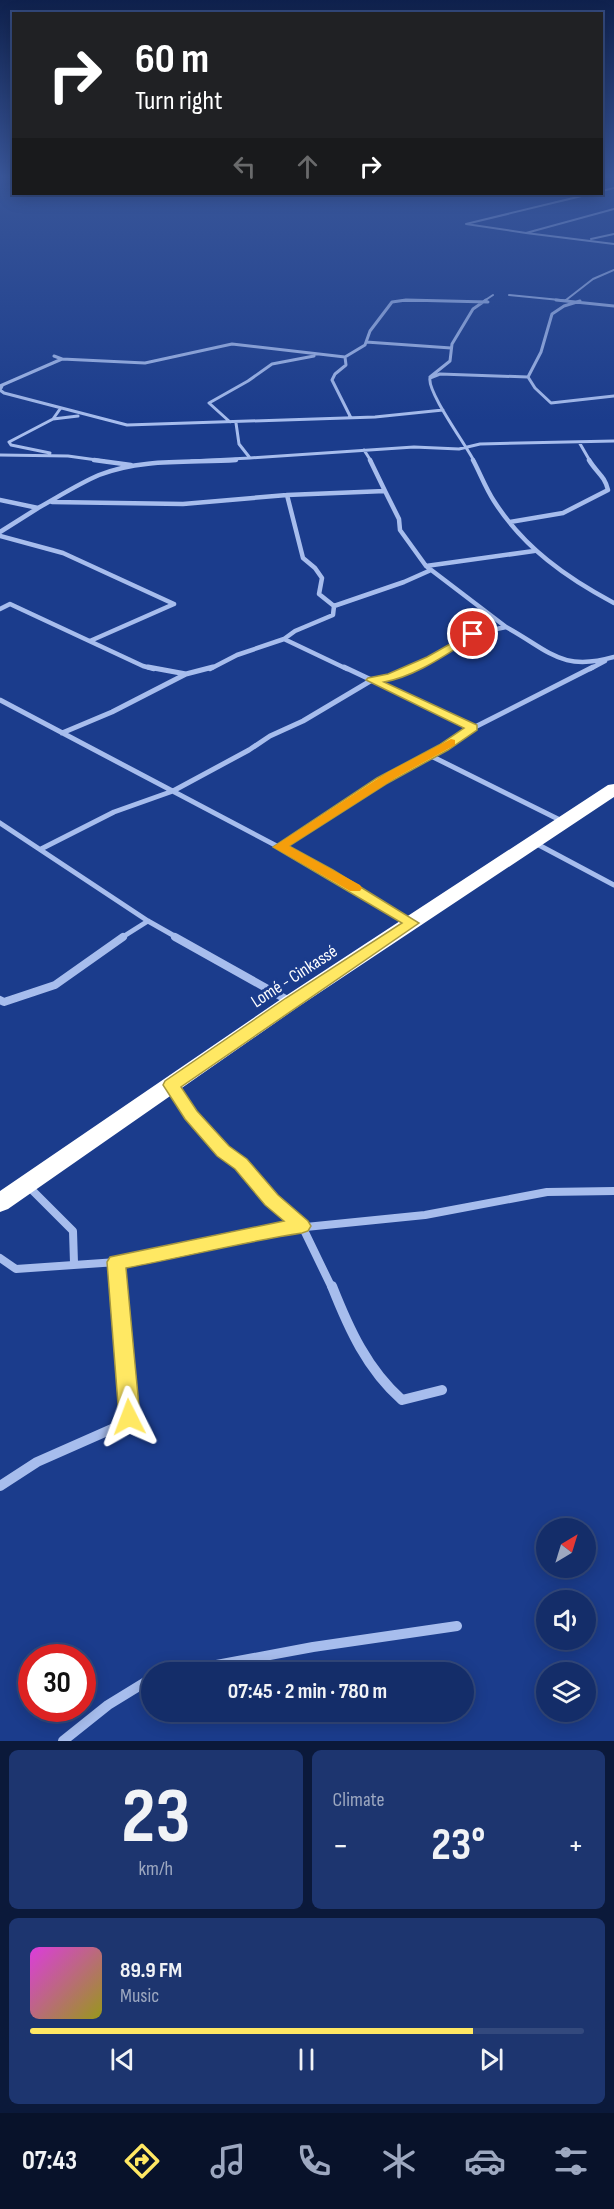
<!DOCTYPE html>
<meta charset="utf-8">
<style>
:root{--surface:#142d69;--page:#1d356f;--text:#f1f3f6;--muted:#9da8c0;--line:#33497d;--accent:#ffe863}
body{margin:0;font-family:"Sofia Sans Condensed",sans-serif;background:var(--page);color:var(--text);height:100vh;display:flex;flex-direction:column;font-size:22px;white-space:nowrap}
*{box-sizing:border-box;margin:0}
p{font-size:20px;color:var(--muted)}
.icon{flex:none;width:33px;height:33px;fill:none;stroke:currentColor;stroke-width:2;stroke-linecap:round;stroke-linejoin:round}
.map{position:relative;height:1741px;overflow:hidden}
.drawer{display:flex;flex-direction:column;gap:9px;padding:9px;background:#0b193a;flex:1}
.drawer>*{flex:none}
.top-card{position:absolute;left:12px;top:12px;width:591px;height:183px;border-radius:0px;box-shadow:0 3px 15px #0003,0 0 0 2px var(--line);background:#202124;color:#fff;overflow:hidden}
.needle{width:39px;rotate:38deg}
.buttons{position:absolute;left:536px;top:1518px;display:grid;gap:12px}
.buttons a{display:grid;place-items:center;width:60px;height:60px;border-radius:50%;background:var(--surface);box-shadow:0 3px 15px #0003,0 0 0 2px var(--line);font-size:30px}
.speed{position:absolute;left:18px;top:1644px;display:flex;gap:12px;font-size:30px;font-weight:700;text-align:center}
.speed>*{display:grid;place-content:center;width:78px;height:78px;border-radius:50%;background:var(--surface);box-shadow:0 3px 15px #0003,0 0 0 2px var(--line);line-height:1}
.speed .limit{border:9px solid #d22;background:#fff;color:#111}
.pin{position:absolute;display:grid;place-items:center;width:51px;height:51px;color:#fff;margin:-26px;border:3px solid #fff;border-radius:50%;box-shadow:0 2px 6px #0007}
.me{position:absolute;width:66px;margin:-33px;rotate:357deg;stroke-linejoin:round;filter:drop-shadow(0 0 4px #0008)}
.turn{display:flex;align-items:center;gap:21px;height:126px;padding:0 24px;font-size:27px}
.turn .icon{width:78px;height:78px;stroke-width:2.5}
.turn b{display:block;font-size:42px;line-height:51px}
.lanes{display:flex;align-items:center;height:57px;padding:0 24px;background:#0003;justify-content:center;gap:30px;direction:ltr}
.lanes .off{opacity:.35}
.big{font-size:45px;font-weight:700;line-height:1.1}
.drawer .tile{flex:1;display:flex;flex-direction:column;justify-content:center;gap:9px;min-width:0;padding:0 21px;border-radius:9px;background:var(--page)}
.drawer .dial{align-items:center;gap:0}
.dial b{font-size:78px;line-height:1}
.song{display:flex;align-items:center;gap:18px}
.cover{width:72px;height:72px;border-radius:9px;background:linear-gradient(135deg,hsl(300 70% 55%),hsl(60 70% 35%))}
.played{height:6px;border-radius:3px;background:linear-gradient(90deg,var(--accent) 80%,var(--line) 80%)}
.keys{display:flex;justify-content:space-around;direction:ltr}
.heat{display:flex;justify-content:space-between;align-items:center;font-size:33px;direction:ltr}
.drawer .tiles{flex:1;display:grid;gap:9px;grid-template-columns:1fr 1fr}
.tile:last-child{grid-column:span 2}
.trip{position:absolute;left:141px;top:1662px;width:333px;height:60px;border-radius:30px;background:var(--surface);box-shadow:0 3px 15px #0003,0 0 0 2px var(--line);font-weight:700;line-height:60px;text-align:center}
.dock{display:flex;height:96px;justify-content:space-around;align-items:center;background:#08122a;color:var(--muted)}
.dock .icon{width:42px;height:42px}
.dock .selected{color:var(--accent)}
.dock b{font-size:27px;color:var(--text)}
.map>svg:first-child{display:block}
</style>
<div class="map">
<svg width="614" height="1741" viewBox="0 0 614 1741">
<rect width="100%" height="100%" fill="#1b3c8c"/>
<g fill="none" stroke-linecap="round" stroke-linejoin="round">
<path stroke="#a7bded" stroke-width="2" d="M602,191L614,188
M614,209L526,233L614,244
M526,233L466,224L590,194
M591,239L614,234
M509,295L570,301
M566,300L593,279L614,270
M396,301H432
M484,301L493,295"/>
<path stroke="#a7bded" stroke-width="3" d="M556,300L614,306
M580,301L564,306L552,314L541,352L528,377L535,388L551,403L614,396
M366,342L451,348
M345,357L346,365L335,374L332,380L351,418
M62,359L145,363L232,344L345,357L365,345L370,331L392,302L406,300L488,302
M430,377L450,361L452,344L473,309L486,300
M0,386L62,359L54,356
M2,386L0,390L4,393L127,425L375,417L443,410
M53,419L78,416
M230,422L209,403L248,381L272,364L314,356
M579,442L590,461
M364,450L371,461
M50,453L11,445L9,442L53,419L60,409
M0,455L68,456L104,461
M250,458L414,447L459,449L480,444L614,441
M191,461L250,458L239,444L236,423
M474,461C466,445 427,392 430,378L440,374L528,377"/>
<path stroke="#a7bded" stroke-width="4.5" d="M94,460L131,465
M370,460L385,491
M473,460C480,473 486,489 494,501C524,548 567,578 614,603
M0,500L38,508L0,532
M52,502L183,504L287,495L385,491L399,519L400,530L426,566L506,627
M38,508C58,497 78,484 99,475C142,458 191,463 236,460
M510,522L563,513L608,490C605,476 596,472 589,460
M0,536L63,553L174,604
M426,566L534,551
M334,606L404,582L431,570
M0,609L10,604L143,666L154,669
M284,639L295,631L333,615L334,606L319,594L322,578L315,568L303,558L287,495
M90,641L174,604
M210,669L237,655L284,639L347,669
M409,669L431,659L473,634L506,627C550,651 561,672 614,657
M590,669L605,661"/>
<path stroke="#a7bded" stroke-width="5" d="M148,667L186,674L213,667
M344,667L473,728
M0,700L328,873L409,922
M62,733L112,712L186,674
M562,821L429,755L473,728L593,667
M0,823L148,921L178,938
M535,843L614,885
M280,847L392,775L429,755
M41,849L114,812L173,791L249,750L270,736L303,721L372,680L391,677L413,667
M121,938L148,921"/>
<path stroke="#a7bded" stroke-width="8" d="M175,937L291,1002
M0,1000L4,1002L55,985L123,937
M173,1087L191,1115L223,1151L241,1164L272,1200L302,1226L332,1288
M28,1186L73,1231L74,1263
M0,1258L16,1269L117,1262L191,1249L256,1232L425,1215L547,1192L614,1191
M117,1262L119,1288"/>
<path stroke="#a7bded" stroke-width="10" d="M332,1286C349,1329 367,1369 402,1400L442,1390
M0,1486L37,1462L114,1428L129,1417L119,1286
M179,1672L313,1647L457,1626
M63,1741L108,1705L152,1678"/>
<path fill="#fff" fill-rule="evenodd" d="M614,784V797L298,1007L8,1209L0,1212V1191L284,997L608,785Z"/>
</g>
<linearGradient id="sky" x2="0" y2="1"><stop stop-color="#0f214d"/><stop offset="0.42" stop-color="#395699"/><stop offset="1" stop-color="#395699" stop-opacity="0"/></linearGradient>
<rect width="614" height="421" fill="url(#sky)"/>
<path fill="#ffe863" stroke="#a69740" stroke-width="1.5" d="M473,631L476,632V636C448,653 417,676 384,682L477,725V730L448,750L386,784L289,846L333,870L419,923L181,1087L197,1111L229,1146L247,1159L278,1195L308,1221L311,1226L308,1231L302,1233C243,1242 185,1257 126,1268L140,1417L137,1424L129,1426L122,1424L119,1417L107,1262L110,1257L284,1221L265,1205L235,1169L217,1156L185,1119L163,1085L165,1081L286,998L402,923L273,847L377,778L439,745L464,728L366,680L368,678L388,674L427,657Z"/>
<path fill="#f59e0b" d="M451,739L455,740V745L397,777L289,846L360,885L362,888L360,891H350L273,847L388,772Z"/>
<g text-anchor="middle" stroke-width="6" stroke-linejoin="round" paint-order="stroke">
<g font-size="18" fill="#fff" stroke="#1b3c8c">
<text transform="translate(294 976) rotate(-33)" y="6">Lomé - Cinkassé</text>
</g>
</g>
</svg>
<div class="buttons">
<a><svg class="needle" viewBox="-14 -14 28 28"><path d="M0-13l5 13h-10z" fill="#e53935"/><path d="M0 13l5-13h-10z" fill="#9da8c0"/></svg></a>
<a><svg class="icon" aria-label="sound" viewBox="0 0 24 24"><path d="M4 9h4l5-4v14l-5-4H4zM17 9q2 3 0 6"/></svg></a>
<a><svg class="icon" aria-label="layers" viewBox="0 0 24 24"><path d="M12 4l9 5-9 5-9-5zM3 14l9 5 9-5"/></svg></a>
</div>
<div class="speed"><div class="limit">30</div></div>
<div class="pin" style="left:473px;top:634px;background:#d93025"><svg class="icon" aria-label="arrive" viewBox="0 0 24 24"><path d="M6 21V4h12l-3 4 3 4H6"/></svg></div>
<svg class="me" style="left:129px;top:1417px" viewBox="-20 -20 40 40"><path d="M0-17L14 15 0 8-14 15z" fill="#ffe863" stroke="#fff" stroke-width="4"/></svg>
<div class="trip">07:45 · 2 min · 780 m</div>
<div class="top-card">
<div class="turn"><svg class="icon" aria-label="right" viewBox="0 0 24 24"><path d="M7 20v-9h11M14 6l5 5-5 5"/></svg><div><b>60 m</b>Turn right</div></div>
<div class="lanes"><svg class="icon off" aria-label="left" viewBox="0 0 24 24"><path d="M17 20v-9H6M10 6l-5 5 5 5"/></svg><svg class="icon off" aria-label="ahead" viewBox="0 0 24 24"><path d="M12 20V5M6 11l6-6 6 6"/></svg><svg class="icon" aria-label="right" viewBox="0 0 24 24"><path d="M7 20v-9h11M14 6l5 5-5 5"/></svg></div>
</div>
</div>
<section class="drawer">
<div class="tiles">
<div class="tile dial"><b>23</b><p>km/h</p></div>
<div class="tile"><p>Climate</p>
<div class="heat"><a>−</a><b class="big">23°</b><a>+</a></div>
</div>
<div class="tile">
<div class="song"><i class="cover"></i><div><b>89.9 FM</b><p>Music</p></div></div>
<div class="played"></div>
<div class="keys"><svg class="icon" aria-label="previous" viewBox="0 0 24 24"><path d="M18 5L8 12l10 7zM5 5v14"/></svg><svg class="icon" aria-label="pause" viewBox="0 0 24 24"><path d="M8 5v14M16 5v14"/></svg><svg class="icon" aria-label="next" viewBox="0 0 24 24"><path d="M6 5l10 7-10 7zM19 5v14"/></svg></div>
</div>
</div>
</section>
<nav class="dock">
<b>07:43</b>
<svg class="icon selected" aria-label="directions" viewBox="0 0 24 24"><path d="M12 3l9 9-9 9-9-9zM9 14v-3h6M13 9l2 2-2 2"/></svg>
<svg class="icon" aria-label="music" viewBox="0 0 24 24"><path d="M9 18V5l10-2v13"/><circle cx="6" cy="18" r="3"/><circle cx="16" cy="16" r="3"/></svg>
<svg class="icon" aria-label="phone" viewBox="0 0 24 24"><path d="M5 4h4l2 5-3 2q2 4 5 5l2-3 5 2v4C11 20 4 13 5 4z"/></svg>
<svg class="icon" aria-label="climate" viewBox="0 0 24 24"><path d="M12 3v18M4 7l16 10M4 17L20 7"/></svg>
<svg class="icon" aria-label="car" viewBox="0 0 24 24"><path d="M5 17H2v-5l4-1 3-4h7l3 4 3 1v5h-3M9 17h6M6 11h13"/><circle cx="7" cy="17" r="2"/><circle cx="17" cy="17" r="2"/></svg>
<svg class="icon" aria-label="filters" viewBox="0 0 24 24"><path d="M4 7h16M4 17h16"/><circle cx="9" cy="7" r="2"/><circle cx="15" cy="17" r="2"/></svg>
</nav>
